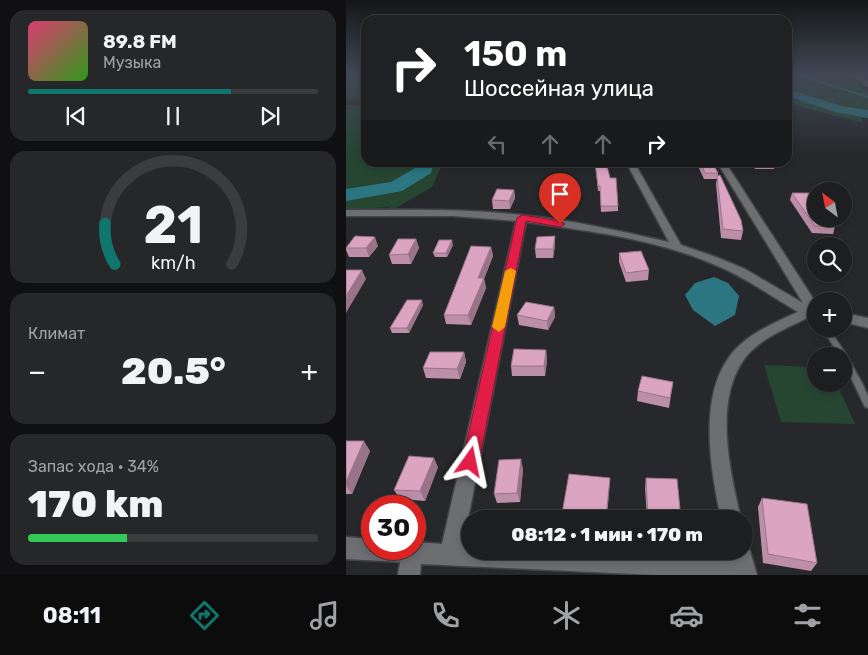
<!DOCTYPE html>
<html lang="ru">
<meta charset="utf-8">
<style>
:root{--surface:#1d1e20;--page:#252729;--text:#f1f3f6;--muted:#a0a2a5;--line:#3b3c3e;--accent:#0f766e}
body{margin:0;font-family:Rubik,sans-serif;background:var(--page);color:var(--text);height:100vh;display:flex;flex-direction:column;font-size:19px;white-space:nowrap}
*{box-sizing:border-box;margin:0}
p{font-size:16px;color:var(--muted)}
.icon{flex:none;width:28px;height:28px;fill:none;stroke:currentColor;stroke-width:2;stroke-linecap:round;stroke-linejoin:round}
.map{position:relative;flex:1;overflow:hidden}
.details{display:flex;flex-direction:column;gap:10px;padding:10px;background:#101012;width:346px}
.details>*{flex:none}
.banner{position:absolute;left:15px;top:15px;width:431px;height:152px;border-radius:15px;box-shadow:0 2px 8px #0003,0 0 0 1px var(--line);background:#202124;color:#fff;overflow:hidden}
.needle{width:32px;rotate:328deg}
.fabs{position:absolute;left:461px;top:182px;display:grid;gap:10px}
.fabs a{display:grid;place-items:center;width:45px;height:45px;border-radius:50%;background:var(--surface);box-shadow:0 2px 8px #0003,0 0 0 1px var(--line);font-size:25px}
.speed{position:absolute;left:15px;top:495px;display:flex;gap:10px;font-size:25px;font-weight:700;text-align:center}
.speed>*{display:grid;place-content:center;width:65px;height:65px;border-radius:50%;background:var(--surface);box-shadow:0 2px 8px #0003,0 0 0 1px var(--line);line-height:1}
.speed .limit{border:8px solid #d22;background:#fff;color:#111}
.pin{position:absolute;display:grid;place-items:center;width:42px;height:42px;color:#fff;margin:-51px -21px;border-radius:50% 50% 50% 0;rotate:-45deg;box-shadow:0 0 5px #0007}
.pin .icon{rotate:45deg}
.me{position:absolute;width:55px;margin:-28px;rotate:12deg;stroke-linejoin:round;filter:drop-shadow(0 0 4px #0008)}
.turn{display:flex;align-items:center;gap:18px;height:105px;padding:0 20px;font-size:22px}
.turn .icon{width:65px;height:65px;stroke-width:2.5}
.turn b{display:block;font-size:35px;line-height:42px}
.lanes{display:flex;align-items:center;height:48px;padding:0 20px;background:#0003;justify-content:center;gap:25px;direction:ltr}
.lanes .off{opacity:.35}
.big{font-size:38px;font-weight:800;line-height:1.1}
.details .tile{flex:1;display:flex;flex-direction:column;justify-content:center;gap:8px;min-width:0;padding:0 18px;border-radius:15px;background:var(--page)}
.details .dial{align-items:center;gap:0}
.dial svg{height:130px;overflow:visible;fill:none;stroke:var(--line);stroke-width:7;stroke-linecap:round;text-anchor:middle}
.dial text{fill:var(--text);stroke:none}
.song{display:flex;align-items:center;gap:15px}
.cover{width:60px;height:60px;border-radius:8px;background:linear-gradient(135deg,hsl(340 70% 55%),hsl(110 70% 35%))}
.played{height:5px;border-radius:2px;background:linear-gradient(90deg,var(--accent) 70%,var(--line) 70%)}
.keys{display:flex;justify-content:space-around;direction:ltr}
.heat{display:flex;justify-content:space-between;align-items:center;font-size:28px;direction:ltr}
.charge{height:8px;border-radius:4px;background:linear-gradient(90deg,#34c759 34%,var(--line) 0)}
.trip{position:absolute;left:115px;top:510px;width:292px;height:50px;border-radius:25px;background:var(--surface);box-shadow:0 2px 8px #0003,0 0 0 1px var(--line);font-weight:800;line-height:50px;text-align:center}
.tab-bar{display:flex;height:80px;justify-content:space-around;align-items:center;background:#0c0c0d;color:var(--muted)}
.tab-bar .icon{width:35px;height:35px}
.tab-bar .current{color:var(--accent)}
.tab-bar b{font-size:22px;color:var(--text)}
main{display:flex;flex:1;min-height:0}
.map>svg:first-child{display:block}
</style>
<main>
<section class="details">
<div class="tile">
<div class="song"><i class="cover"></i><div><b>89.8 FM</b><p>Музыка</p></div></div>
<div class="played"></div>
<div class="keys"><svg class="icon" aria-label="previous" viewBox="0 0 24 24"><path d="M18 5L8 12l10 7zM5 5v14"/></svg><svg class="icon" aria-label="pause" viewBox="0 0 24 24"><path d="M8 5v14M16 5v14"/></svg><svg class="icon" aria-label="next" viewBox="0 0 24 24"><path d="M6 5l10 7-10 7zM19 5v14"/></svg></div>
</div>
<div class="tile dial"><svg viewBox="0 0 100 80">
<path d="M14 69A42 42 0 1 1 86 69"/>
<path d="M14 69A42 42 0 0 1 8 44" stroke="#0f766e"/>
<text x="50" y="56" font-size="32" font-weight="700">21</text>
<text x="50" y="72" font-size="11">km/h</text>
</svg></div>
<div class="tile"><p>Климат</p>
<div class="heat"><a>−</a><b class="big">20.5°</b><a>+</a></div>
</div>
<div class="tile"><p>Запас хода · 34%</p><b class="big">170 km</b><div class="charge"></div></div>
</section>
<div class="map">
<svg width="522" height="575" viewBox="0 0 522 575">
<rect width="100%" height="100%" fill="#27282b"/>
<path fill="#264632" d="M0,74H20V100H0Z
M441,74H497L522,93V110L514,113L441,92Z
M441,96L515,117L517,123L441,103Z
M0,105L20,106V162L97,163L86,187L43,212L44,207L0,210Z
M418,365L470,367V384H491L509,424L435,422Z"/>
<path fill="#2c7681" d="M441,92L522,115V118L441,96Z
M368,277L382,283L393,296L389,315L369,326L347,310L339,295L349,283Z"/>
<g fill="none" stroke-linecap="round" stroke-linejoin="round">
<path stroke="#2c7681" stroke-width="2" d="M449,74L522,97"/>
<path fill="#2c7681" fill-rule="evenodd" d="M441,89L496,106L522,110V118L489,112L441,96Z
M72,162H88L85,173L56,191L0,201V189L45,182L71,167Z"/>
<g stroke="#434346" stroke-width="3">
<path id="service" d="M477,329H483L500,354L516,383L522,396V408L519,407L508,384L498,364V356H493Z"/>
</g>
<g stroke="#434346" stroke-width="3">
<path id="minor" d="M505,74H512L522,82V87Z
M280,162H288L335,245L370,257L399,269L457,303L371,162H379L470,303V319L463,317C442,328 414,338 399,358C367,400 384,472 395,519H375C364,467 349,384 395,344C411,330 432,321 452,312C422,294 394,274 362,262C304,238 241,231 180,222L117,545H124V551H265L384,556L382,551H399V543L404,551L411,575H308L75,564L74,575H52L54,562L0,559V537L26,539V549H69V542L96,544L170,221L107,216H0V210C59,210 118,208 176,215C225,220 274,231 323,242Z
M498,313L522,318V328L498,322Z"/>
</g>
<path stroke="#767779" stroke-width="3" stroke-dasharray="4.5 3" stroke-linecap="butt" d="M470,362V371"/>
<use href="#service" fill="#6d6e72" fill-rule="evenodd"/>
<use href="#minor" fill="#6d6e72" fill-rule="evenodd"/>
</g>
<path fill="#bc8ea7" d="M249,162L264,178L272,206V211L255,212L254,191H252Z
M344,162H366L372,173V175L397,231L395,240L375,238L370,184L371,179H358L351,164L345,165Z
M406,162H429L430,163L428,169H409Z
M168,190L169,198L164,209H147L146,200Z
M446,193L489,226L487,234L466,233L444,200Z
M209,236V245L207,258H190L189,249Z
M70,239L73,248L65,264H46L43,255Z
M107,245L101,257H89L87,253Z
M467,245L470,246V266L464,254Z
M32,246L23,257H3L0,250V247Z
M145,247L147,256L138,279L140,288L125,325L100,324L98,315Z
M498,249L504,260L500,269H498Z
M273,253L303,270L302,280L280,282L273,262Z
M77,305L63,333H46L44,328Z
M208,307L209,317L202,330L173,325L171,315Z
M200,350L201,360L199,376H166L165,366Z
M118,352L120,362L114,379L80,378L77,368Z
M327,382L323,408L291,401L292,391Z
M0,441L24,451L6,494H0Z
M92,467L79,501L54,499L48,490Z
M177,469L174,502L151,503L148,494Z
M300,478L335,519H301L299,488Z
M416,498L471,563L465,571L417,563L412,507Z"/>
<path fill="#997488" d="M168,190L169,198L164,209L163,201Z
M209,236V245L207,258V249Z
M29,237L32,246L23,257L20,248Z
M70,239L73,248L65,264L62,254Z
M106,240L107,245L101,257L100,253Z
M145,247L147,256L138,279L140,288L125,325L122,315L132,278Z
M16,270L20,279L0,313V296Z
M76,300L77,305L63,333L61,328Z
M208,307L209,317L202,330L201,321Z
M200,350L201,360L199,376L198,366Z
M118,352L120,362L114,379L111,369Z
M18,441L24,451L6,494L0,486V482Z
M88,458L92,467L79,501L74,491Z
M175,459L177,469L174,502L171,493Z
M264,478L261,519H260Z"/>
<path fill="#dba5c2" stroke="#997488" d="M249,162H260L264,178H270L272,206H255L254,186H252Z
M354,162H366L372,173H359Z
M410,162H429L430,163H411Z
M374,175L395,220L397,231L377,229L371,176Z
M151,189L168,190L163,201L146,200Z
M446,193H468L470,197V219H484L489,226H469Z
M9,236L29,237L20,248H0Z
M209,236L207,249H189L191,237Z
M52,239H70L62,254L43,255Z
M93,240H106L100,253H87Z
M467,245L495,246H496H470V250Z
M125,246L145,247L132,278H138L122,315H98Z
M498,249L504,260H498Z
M295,251L303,270L280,273L273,253Z
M0,270H16L0,296Z
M61,300H76L61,328H44Z
M180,302L208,307L201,321L171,315Z
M168,349L200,350L198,366H165Z
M84,352H118L111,369L77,368Z
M296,376L327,382L324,398L292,391Z
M0,441H18L0,482Z
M63,456L88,458L74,491L48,490Z
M175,459L171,493L148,494L153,460Z
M223,474L264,478L260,519H215Z
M300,478L331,479L335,519H302Z
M416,498L461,504L471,563L422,554Z"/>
<linearGradient id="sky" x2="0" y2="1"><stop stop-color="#151618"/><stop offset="0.48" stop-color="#414855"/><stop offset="1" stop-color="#414855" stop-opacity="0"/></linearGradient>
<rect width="522" height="155" fill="url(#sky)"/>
<path fill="#e11d48" stroke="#92132f" d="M176,215L214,221L219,224L214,227L180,221L133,462L130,467L124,469L118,467L116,462L171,218Z"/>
<path fill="#f59e0b" d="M165,268L170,271L159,327L153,332L146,327L159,271Z"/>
</svg>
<div class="fabs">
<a><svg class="needle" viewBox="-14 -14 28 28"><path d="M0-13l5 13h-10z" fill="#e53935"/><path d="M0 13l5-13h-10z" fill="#a0a2a5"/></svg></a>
<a><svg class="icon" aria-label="search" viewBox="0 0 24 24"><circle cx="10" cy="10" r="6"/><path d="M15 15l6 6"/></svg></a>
<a>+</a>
<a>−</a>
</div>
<div class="speed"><div class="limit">30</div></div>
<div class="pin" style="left:214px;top:224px;background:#d93025"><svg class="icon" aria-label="arrive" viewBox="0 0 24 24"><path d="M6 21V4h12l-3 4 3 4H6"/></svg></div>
<svg class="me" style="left:124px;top:462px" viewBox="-20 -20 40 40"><path d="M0-17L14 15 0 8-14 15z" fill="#e11d48" stroke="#fff" stroke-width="4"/></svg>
<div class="trip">08:12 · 1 мин · 170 m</div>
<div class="banner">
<div class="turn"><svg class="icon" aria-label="right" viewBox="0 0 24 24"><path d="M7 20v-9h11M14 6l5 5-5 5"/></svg><div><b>150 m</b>Шоссейная улица</div></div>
<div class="lanes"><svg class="icon off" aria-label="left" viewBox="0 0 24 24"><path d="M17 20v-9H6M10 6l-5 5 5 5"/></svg><svg class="icon off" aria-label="ahead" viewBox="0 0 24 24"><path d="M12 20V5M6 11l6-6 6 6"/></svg><svg class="icon off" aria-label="ahead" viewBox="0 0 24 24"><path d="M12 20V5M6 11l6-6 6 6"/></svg><svg class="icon" aria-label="right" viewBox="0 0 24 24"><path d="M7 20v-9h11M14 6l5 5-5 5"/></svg></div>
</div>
</div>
</main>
<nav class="tab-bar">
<b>08:11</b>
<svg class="icon current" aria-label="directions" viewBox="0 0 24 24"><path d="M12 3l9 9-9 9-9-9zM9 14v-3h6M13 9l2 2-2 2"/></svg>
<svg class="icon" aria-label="music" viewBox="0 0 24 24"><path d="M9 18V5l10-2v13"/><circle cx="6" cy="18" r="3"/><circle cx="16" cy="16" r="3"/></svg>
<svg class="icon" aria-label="phone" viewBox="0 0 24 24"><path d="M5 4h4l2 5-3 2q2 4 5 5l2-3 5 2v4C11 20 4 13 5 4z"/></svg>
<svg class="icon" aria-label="climate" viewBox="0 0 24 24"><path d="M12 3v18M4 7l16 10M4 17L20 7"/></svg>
<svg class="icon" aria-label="car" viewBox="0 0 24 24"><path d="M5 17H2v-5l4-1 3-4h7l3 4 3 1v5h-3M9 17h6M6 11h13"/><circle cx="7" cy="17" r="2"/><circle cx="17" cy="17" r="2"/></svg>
<svg class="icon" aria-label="filters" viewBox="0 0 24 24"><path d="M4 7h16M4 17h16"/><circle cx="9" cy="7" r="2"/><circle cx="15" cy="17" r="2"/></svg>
</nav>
